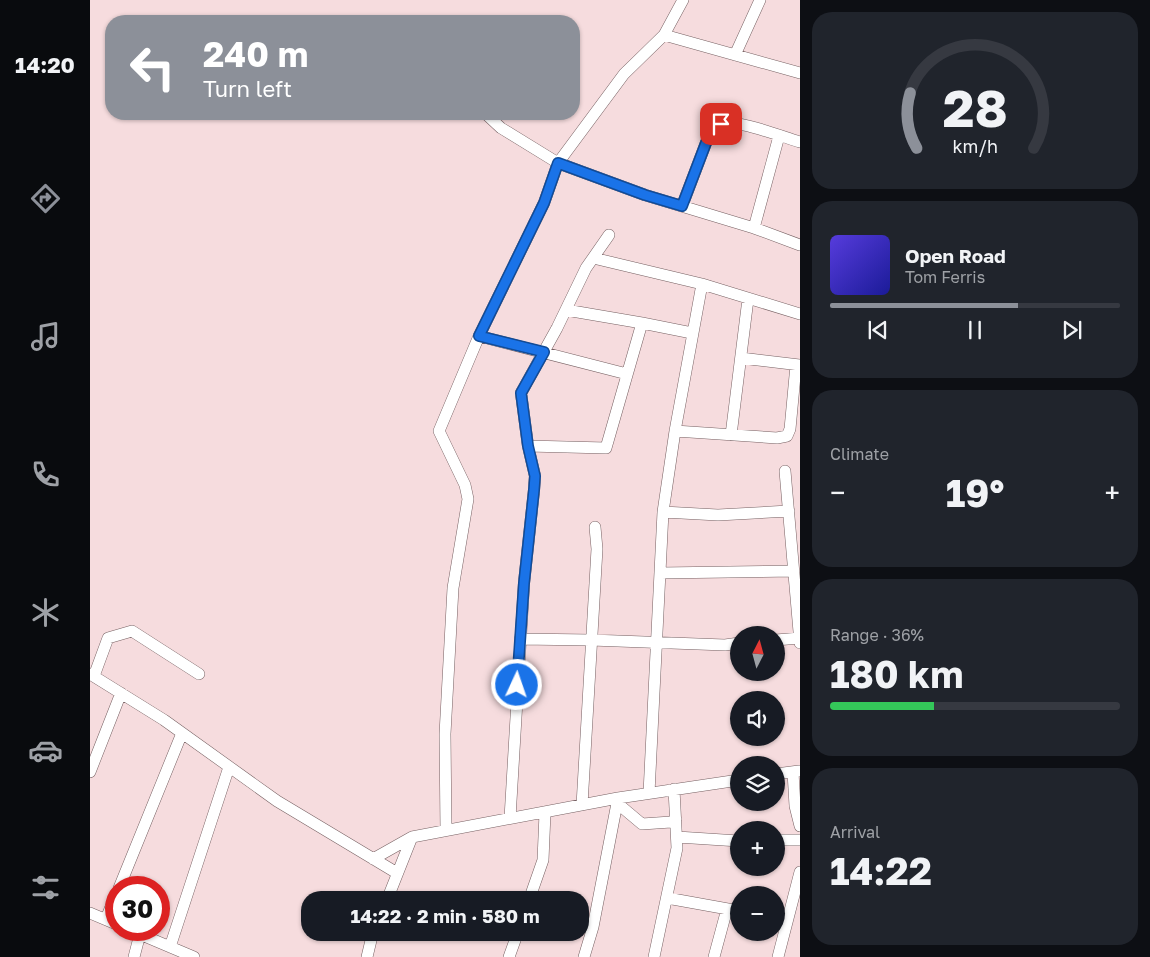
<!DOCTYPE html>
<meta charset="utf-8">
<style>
:root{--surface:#171b24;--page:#20242c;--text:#f1f3f6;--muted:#9ea1a6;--line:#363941;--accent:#8c9099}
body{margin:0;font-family:"Golos Text",sans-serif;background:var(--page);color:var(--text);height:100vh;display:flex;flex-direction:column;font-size:19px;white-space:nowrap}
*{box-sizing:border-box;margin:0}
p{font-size:16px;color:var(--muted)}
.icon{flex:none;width:28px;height:28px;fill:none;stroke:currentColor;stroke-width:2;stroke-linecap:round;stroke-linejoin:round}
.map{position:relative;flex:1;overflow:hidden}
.details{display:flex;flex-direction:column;gap:12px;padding:12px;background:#0d0f14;width:350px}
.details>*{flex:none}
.guide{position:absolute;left:15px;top:15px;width:475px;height:105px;border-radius:20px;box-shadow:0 1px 4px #0004;background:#8c9099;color:#fff;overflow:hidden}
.needle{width:32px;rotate:6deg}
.buttons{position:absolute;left:640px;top:626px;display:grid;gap:10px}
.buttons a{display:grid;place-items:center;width:55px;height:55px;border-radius:50%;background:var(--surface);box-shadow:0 1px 4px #0004;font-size:25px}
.speed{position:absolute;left:15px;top:876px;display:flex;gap:10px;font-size:25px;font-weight:700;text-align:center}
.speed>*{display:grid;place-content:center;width:65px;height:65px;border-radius:50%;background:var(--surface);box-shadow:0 1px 4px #0004;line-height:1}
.speed .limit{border:8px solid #d22;background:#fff;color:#111}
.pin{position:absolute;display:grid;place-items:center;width:42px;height:42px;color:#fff;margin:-21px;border-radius:10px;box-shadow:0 2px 8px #0006}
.me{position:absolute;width:55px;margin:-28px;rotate:3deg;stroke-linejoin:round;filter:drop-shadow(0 0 4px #0008)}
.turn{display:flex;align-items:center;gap:18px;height:105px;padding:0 15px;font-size:22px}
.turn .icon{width:65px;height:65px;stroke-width:2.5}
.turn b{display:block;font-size:35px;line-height:42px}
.big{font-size:38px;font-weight:700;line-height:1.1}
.details .tile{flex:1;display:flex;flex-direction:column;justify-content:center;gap:8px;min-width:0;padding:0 18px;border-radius:20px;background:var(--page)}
.details .dial{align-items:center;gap:0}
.dial svg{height:130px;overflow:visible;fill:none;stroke:var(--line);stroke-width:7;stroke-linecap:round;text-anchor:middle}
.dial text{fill:var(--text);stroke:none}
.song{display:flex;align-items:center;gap:15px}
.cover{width:60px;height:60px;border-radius:8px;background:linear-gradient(135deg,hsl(250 70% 55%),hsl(240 70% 35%))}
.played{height:5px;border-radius:2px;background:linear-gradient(90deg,var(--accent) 65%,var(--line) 65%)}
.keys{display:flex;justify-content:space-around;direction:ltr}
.heat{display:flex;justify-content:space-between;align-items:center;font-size:28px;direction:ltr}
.charge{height:8px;border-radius:4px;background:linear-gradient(90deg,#34c759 36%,var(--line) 0)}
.trip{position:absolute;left:211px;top:891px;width:288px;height:50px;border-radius:20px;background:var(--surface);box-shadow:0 1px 4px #0004;font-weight:700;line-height:50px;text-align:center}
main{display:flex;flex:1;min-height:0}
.tab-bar{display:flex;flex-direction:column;width:90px;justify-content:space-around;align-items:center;background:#090b0e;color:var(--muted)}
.tab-bar .icon{width:35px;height:35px}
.tab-bar .on{color:var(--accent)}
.tab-bar b{font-size:22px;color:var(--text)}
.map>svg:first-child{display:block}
</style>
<main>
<nav class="tab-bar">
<b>14:20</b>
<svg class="icon on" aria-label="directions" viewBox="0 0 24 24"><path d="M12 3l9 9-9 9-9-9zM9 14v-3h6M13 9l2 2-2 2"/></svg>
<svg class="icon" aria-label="music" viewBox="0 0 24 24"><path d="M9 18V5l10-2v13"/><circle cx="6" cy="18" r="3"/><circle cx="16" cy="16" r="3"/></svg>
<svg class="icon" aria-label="phone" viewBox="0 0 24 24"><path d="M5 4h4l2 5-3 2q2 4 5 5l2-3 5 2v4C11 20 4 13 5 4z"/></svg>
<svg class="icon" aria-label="climate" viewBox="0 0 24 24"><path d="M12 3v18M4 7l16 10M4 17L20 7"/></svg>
<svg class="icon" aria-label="car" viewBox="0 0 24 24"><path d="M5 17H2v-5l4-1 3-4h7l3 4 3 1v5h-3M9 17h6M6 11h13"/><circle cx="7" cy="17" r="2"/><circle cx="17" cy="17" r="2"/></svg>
<svg class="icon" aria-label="filters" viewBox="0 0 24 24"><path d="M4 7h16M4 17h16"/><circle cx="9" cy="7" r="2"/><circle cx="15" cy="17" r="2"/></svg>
</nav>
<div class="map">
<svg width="710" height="957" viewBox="0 0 710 957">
<rect width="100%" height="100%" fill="#f6dcde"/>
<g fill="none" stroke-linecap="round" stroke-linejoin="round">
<g stroke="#766062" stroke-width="12">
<path id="street" d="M574,35L710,73
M645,55L670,0
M396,114L411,128L468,163L555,195L664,228L710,245
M592,206L619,135C623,130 625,126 631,124C645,118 693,137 710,142
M664,228L689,136
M503,258L612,284L585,431L573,512L559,793
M612,284L710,314
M476,310L552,323L602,333
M389,336L537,374
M651,358L710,365
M585,431L687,438L697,436L700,429L706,365
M641,435L658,299
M438,446L516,448L552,323
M695,471L710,643
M573,512L628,515L699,511
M570,573L704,571
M430,639L501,640L635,645L649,643
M686,640L710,638
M0,674L74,720L187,801L307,873
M4,676L18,638L42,631L109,674
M0,772L31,693
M703,772L705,806L710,826
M686,774L709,771
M527,803L552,824L581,822L586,819
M492,805L507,549L505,527
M420,818L434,583L444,490L445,476L438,446L431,393L467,328L496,268L519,235
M356,830L355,734L363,588L378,499L375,485L349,431L389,336L454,203L468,163L534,74L574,35L593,0
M587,837L649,841
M686,840H710
M283,859L322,837
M29,888L92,733
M577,898L649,911
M297,900L322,837L528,798L649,780
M439,900L453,860L455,813
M0,913L26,924
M16,919L26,894
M40,930L104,957
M80,947L139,767
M44,957L50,934
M277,957L283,932
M419,957L428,932
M494,957L503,927L528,798
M564,957L587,848L584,789
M624,957L637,909
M688,957L710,872"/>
</g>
<use href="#street" stroke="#fff" stroke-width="11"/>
</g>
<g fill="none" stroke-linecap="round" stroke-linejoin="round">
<g stroke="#114b97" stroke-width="12">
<path id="route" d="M427,685L434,583L444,490L445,476L438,446L431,393L454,352L389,336L454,203L468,163L555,195L592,206L619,135L625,128L631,124"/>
</g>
<use href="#route" stroke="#1a73e8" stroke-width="9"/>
</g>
</svg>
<div class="buttons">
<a><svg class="needle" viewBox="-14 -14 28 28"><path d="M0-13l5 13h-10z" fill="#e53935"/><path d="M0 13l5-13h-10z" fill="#9ea1a6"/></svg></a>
<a><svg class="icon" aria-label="sound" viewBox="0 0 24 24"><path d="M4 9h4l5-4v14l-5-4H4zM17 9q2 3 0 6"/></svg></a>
<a><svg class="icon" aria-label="layers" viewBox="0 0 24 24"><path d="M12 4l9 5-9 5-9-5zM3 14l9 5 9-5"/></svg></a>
<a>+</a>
<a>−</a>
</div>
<div class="speed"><div class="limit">30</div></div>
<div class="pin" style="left:631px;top:124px;background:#d93025"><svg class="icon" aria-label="arrive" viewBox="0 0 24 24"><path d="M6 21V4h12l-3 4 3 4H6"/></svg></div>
<svg class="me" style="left:427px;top:685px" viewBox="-20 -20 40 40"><circle r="17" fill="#1a73e8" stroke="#fff" stroke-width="3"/><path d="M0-11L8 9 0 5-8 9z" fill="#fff"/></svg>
<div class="trip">14:22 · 2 min · 580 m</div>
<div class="guide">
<div class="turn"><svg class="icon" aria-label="left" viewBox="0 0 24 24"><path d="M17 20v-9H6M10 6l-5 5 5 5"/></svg><div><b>240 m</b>Turn left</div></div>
</div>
</div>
<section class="details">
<div class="tile dial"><svg viewBox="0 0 100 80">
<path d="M14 69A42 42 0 1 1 86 69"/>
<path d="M14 69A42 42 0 0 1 10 35" stroke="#8c9099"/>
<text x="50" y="56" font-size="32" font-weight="700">28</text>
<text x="50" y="72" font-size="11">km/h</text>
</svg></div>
<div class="tile">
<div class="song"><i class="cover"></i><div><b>Open Road</b><p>Tom Ferris</p></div></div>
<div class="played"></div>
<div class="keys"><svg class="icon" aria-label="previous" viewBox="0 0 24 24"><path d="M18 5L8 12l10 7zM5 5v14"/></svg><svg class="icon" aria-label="pause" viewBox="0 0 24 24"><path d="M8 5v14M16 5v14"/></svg><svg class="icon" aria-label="next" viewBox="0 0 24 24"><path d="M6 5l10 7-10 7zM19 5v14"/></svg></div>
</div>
<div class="tile"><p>Climate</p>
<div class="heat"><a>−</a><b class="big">19°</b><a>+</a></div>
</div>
<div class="tile"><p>Range · 36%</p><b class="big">180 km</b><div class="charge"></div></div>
<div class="tile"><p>Arrival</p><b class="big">14:22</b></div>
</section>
</main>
